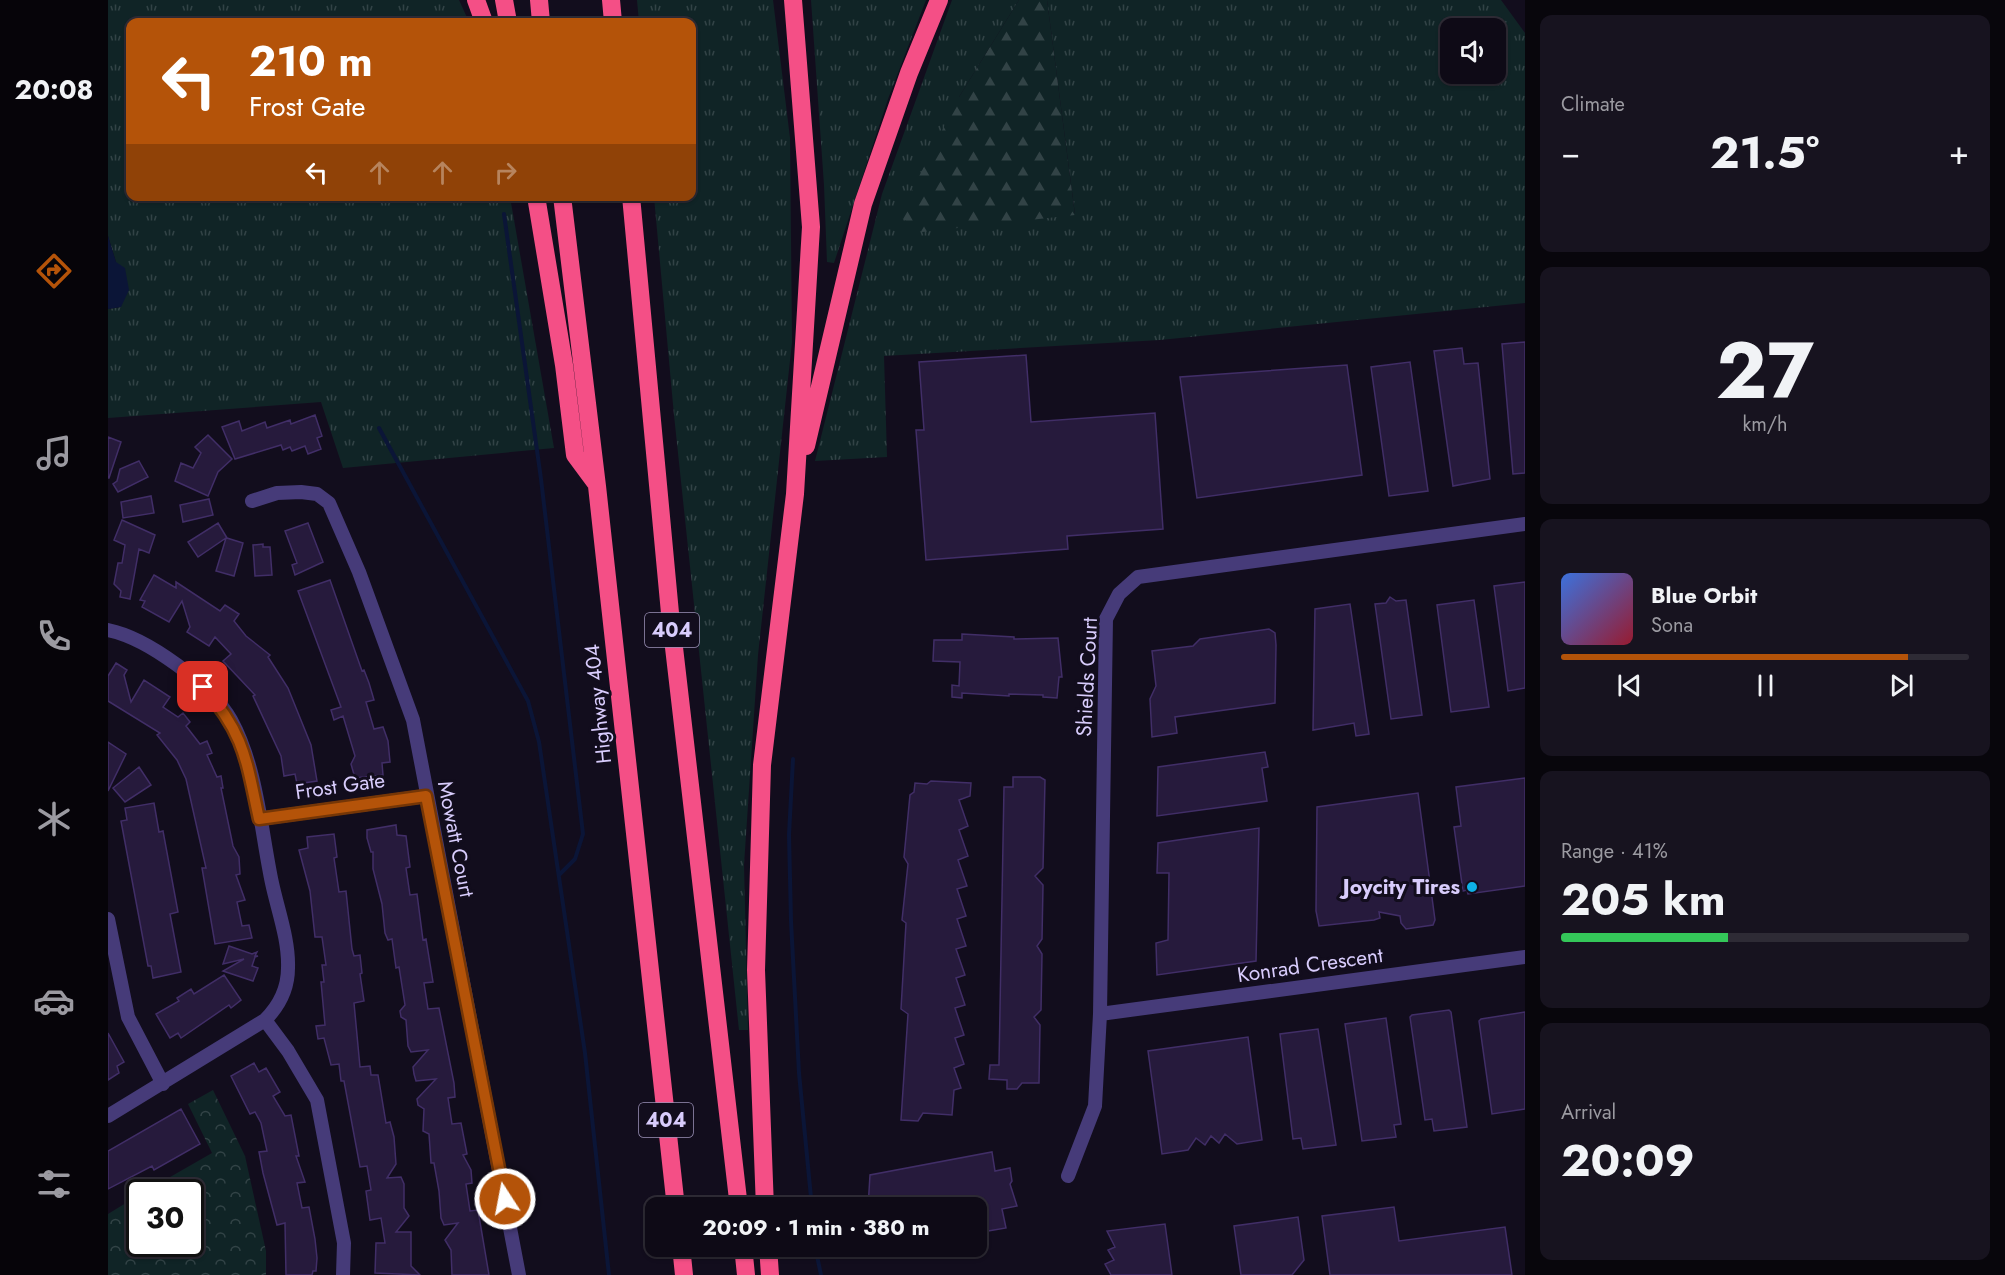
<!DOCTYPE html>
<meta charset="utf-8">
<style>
:root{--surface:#0e0a16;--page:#17131f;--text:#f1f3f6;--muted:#9b9aa1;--line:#2e2b35;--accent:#b45309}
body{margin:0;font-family:Jost,sans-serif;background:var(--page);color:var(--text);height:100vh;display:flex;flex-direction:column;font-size:22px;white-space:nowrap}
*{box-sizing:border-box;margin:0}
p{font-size:20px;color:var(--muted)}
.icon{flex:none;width:33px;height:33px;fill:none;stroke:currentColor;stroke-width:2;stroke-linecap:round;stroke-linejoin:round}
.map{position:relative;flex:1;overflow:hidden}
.panel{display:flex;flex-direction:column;gap:15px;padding:15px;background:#08060c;width:480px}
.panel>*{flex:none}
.guide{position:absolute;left:18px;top:18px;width:570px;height:183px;border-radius:12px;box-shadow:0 2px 4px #0004,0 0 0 2px var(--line);background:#b45309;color:#fff;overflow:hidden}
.tools{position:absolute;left:1332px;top:18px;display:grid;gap:12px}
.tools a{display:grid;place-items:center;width:66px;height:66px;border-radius:12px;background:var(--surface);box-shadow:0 2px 4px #0004,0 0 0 2px var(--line);font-size:30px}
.speed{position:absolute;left:18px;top:1179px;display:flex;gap:12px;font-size:30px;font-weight:700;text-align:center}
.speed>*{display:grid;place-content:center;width:78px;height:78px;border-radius:50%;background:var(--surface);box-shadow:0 2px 4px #0004,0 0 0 2px var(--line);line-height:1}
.speed .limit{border:3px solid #111;border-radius:9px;background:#fff;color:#111}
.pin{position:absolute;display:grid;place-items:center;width:51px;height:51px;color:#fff;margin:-26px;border-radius:12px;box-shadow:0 3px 9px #0006}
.me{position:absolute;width:66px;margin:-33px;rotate:349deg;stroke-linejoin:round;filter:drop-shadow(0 0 4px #0008)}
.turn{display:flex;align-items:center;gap:21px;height:126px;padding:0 24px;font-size:27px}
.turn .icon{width:78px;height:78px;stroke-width:2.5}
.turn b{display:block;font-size:42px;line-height:51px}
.lanes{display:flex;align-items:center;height:57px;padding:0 24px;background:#0003;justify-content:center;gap:30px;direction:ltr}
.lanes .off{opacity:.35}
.big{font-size:45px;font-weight:700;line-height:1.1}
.panel .card{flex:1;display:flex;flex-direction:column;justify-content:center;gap:9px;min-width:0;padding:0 21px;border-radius:12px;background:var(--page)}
.panel .dial{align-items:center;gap:0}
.dial b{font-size:78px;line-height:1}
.song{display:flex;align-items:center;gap:18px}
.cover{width:72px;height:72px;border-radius:9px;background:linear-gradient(135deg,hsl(220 70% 55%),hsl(350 70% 35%))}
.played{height:6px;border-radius:3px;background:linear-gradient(90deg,var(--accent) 85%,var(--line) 85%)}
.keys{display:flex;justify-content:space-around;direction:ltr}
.heat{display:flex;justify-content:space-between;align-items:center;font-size:33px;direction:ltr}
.charge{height:9px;border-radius:4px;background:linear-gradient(90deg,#34c759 41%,var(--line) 0)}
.trip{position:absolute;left:537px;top:1197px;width:342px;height:60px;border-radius:12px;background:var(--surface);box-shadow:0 2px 4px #0004,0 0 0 2px var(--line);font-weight:700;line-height:60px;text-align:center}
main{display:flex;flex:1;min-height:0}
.menu{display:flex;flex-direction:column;width:108px;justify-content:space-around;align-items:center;background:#060409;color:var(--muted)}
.menu .icon{width:42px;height:42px}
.menu .selected{color:var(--accent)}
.menu b{font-size:27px;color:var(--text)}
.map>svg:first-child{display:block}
</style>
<main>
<nav class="menu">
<b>20:08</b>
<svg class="icon selected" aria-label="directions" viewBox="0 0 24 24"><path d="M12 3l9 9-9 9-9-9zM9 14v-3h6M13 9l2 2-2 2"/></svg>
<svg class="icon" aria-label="music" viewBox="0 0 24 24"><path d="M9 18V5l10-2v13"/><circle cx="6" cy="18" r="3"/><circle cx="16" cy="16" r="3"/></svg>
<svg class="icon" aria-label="phone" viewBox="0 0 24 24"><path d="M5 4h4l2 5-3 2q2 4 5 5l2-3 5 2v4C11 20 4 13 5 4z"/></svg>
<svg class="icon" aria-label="climate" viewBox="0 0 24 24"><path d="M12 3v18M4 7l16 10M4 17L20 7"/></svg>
<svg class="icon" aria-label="car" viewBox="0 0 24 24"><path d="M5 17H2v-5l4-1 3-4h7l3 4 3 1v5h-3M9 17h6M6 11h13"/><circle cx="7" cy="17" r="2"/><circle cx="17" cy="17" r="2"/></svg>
<svg class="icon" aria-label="filters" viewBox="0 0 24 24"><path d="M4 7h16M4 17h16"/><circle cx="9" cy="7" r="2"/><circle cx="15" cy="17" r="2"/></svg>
</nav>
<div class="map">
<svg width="1417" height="1275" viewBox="0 0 1417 1275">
<defs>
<pattern id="grass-tufts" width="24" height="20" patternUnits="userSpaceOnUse" patternTransform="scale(1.5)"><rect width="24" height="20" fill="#102426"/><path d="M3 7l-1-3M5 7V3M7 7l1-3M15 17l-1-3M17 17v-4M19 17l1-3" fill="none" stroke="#324346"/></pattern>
<pattern id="forest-firs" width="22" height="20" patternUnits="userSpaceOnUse" patternTransform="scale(1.5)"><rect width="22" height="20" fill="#102426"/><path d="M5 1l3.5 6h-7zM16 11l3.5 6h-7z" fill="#324346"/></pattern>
<pattern id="park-crowns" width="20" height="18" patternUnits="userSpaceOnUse" patternTransform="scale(1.5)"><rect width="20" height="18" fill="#102426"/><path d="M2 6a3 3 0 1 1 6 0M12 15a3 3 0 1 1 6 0" fill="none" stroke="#324346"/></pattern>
</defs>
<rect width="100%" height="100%" fill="#120d1d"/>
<path fill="url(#grass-tufts)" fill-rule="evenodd" d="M0,0H351L361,22H22V196L402,197L446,448L235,468L213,402L0,418V309L13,307L8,262L0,236Z
M529,0H665L682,138L684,342L650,655L636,865L640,1030H631L566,415L546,197L584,196V22H531Z
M703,0H818L780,99L726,263L719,262L716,185Z
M844,0H911L851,97L967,214L939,0H1393L1417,33V303L1052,340L776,356L779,457L707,461L774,194ZM1342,28H1388V74H1342Z"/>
<path fill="url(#forest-firs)" d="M911,0H939L967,215L814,232L791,216L851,97Z"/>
<path fill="url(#park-crowns)" d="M105,1090L137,1156L158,1251V1275H0V1214L31,1195L32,1244H82V1192H36L104,1153L80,1104Z"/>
<path fill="#0b1537" d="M0,236L8,262L17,268L21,290L13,307L0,309Z"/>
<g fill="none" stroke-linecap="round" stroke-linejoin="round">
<path stroke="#0b1537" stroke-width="4" d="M396,214L433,479L475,834L467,859L451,875
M271,428L420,701L431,742L477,1053L501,1275
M685,759L681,835L683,921L691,1073L704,1208
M707,1246L713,1275"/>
</g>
<path fill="#261a3c" stroke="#412e67" stroke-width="1.5" d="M1417,342V473L1405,474L1394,344Z
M1354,348L1356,364L1370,363L1382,479L1345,486L1326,351Z
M918,355L923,422L1047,413L1055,529L959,536L960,549L818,560L808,430H816L811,362Z
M1302,362L1320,491L1281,496L1263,367Z
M1239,365L1254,475L1089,498L1072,377Z
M207,415L214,436L209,438L213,449L200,454L197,446L184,451L182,447L175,450L173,445L127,459L114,427L131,421L134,431L157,422L159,428L182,420L183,424Z
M100,435L124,459L110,472L100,496L67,481L73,463L85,468L93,453L87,447Z
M0,437L13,442L1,478H0Z
M31,461L40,477L10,492L5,484L9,481L12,469Z
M43,496L46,513L15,518L13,502Z
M101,499L105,515L75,522L72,505Z
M14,520L47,535L41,553L31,549L22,599L12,597L13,591L6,584L10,563H14L17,545L6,540Z
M110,523L119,538L135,543L126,576L108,571L118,538L90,557L80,542Z
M200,523L215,562L187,575L184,565L189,563L177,531Z
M155,544V547H162L164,575L147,576L145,545Z
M46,575L68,588V582L112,611L117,605L131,614L126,621L138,636L162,655L160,657L180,688L203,745L209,781L189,784L187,774L176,776L173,756L145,696L147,695L115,661L123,654L107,637L101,646L79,632L82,627L74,601L61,622L34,607L37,601L32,600Z
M222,580L254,671L256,670L261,683L266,700L258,702L266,729L275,727L280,741L282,762L274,763L275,775L247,778L243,764L247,756L235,716L226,720L223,710L233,707L190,591Z
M1417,582V688L1400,691L1386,586Z
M1282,597L1288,601L1298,600L1314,715L1283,719L1267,604L1278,603Z
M1366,600L1381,707L1343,712L1329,605Z
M1242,604L1261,734L1248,736L1246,723L1205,730L1207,609Z
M1161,629L1167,633L1168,645L1167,703L1067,717L1069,733L1044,737L1042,699L1048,686L1044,651L1085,646L1092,639Z
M854,634L906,637V639L950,638L954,677H951L949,698L935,697V695L901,694V696L854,693V698L844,697V685L851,686L852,662L825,661L826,640H854Z
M8,663L19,670L16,675L23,702L36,680L62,697L55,707L70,717L75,713L82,722L78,726L92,744L99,741L104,753L99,755L109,777L113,776L115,788H113L125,846L131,857L132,874L128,875L137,900L129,902L134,926L141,925L144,938L107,944L94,868H98L78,779L69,760L49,735L52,733L0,701V676Z
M0,742L18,754L0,791Z
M1157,752L1160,767L1154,768L1159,801L1049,816L1050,767Z
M31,767L43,785L17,802L5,788Z
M905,777H932L937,780L935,868L927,876L935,885L934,939L929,946L934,954L933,1010L926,1017L932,1025L931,1083H914L909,1089H899V1080L881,1079L882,1065H891L896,787H905Z
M1417,778V886L1360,894L1359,890L1355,891L1346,827L1353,826L1348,787Z
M823,781L863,783L862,796L851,800L860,826L851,830L860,856L850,860L859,886L849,889L858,916L849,919L858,946L848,949L857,975L848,978L857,1005L847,1008L856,1035L847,1038L856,1064L846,1068L853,1088L846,1090L844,1115L815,1113L810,1121L793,1120L800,1014L793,1009L798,923L794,920L800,864L796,857L802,795L806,792L807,783L819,784Z
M1310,793L1327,920L1325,925L1298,929L1293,923L1292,916L1271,912L1272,918L1266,920L1211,926L1208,911L1209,807Z
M46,803L51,832L55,831L70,912L62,914L73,972L45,978L43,966H40L13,821L19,820L17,808Z
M288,825L289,835L298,836L302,867L298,868L302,895L309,894L315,940L318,939L325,982L316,983L320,1009L331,1008L346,1083L347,1097L340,1098L344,1124L353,1123L359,1154L355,1155L363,1170L364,1183L358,1184L362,1211L370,1210L381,1275H344L343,1250L337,1240L350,1223L336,1225L333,1218L331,1191L326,1163H323L321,1134L315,1131L316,1109L310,1105L309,1099L328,1079L308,1081L306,1074L305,1067L320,1050L303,1052L300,1046L298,1020L293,1017L292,1011L297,1005L291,967L288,968L284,939L280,940L277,933L274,904L265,869V852H263L259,838V830Z
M1151,828L1148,961L1049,975L1048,943L1060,940L1061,873H1049L1050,843Z
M226,834L229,857L226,858L231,892L238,891L244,949L246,956L252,955L254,973L252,974L256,1001L246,1003L252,1067L262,1066L263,1075H270L278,1123L282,1122L286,1137L288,1164L279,1178L293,1177L296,1184V1208L301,1216L288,1232H303V1266L312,1275L267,1273L268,1243H277L273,1218L262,1220L258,1191L263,1190L259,1166L252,1167L236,1081H233L231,1064L223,1065L216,1038L210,1039L208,1026L217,1025L213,982H216L214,965H218L214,937H207L202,891L191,850L200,848L199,837Z
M121,946L144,954L149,952L147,956H150L147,957L144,966L150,968L145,981L115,971L136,959L115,964Z
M116,975L133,1000L123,1008L121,1005L73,1038L70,1033L62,1038L48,1014L71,1001L69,998L83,989L86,994Z
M1341,1010L1343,1012L1359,1127L1326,1131L1324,1119L1317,1120L1302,1017L1304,1015Z
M1417,1012V1109L1384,1114L1371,1021L1373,1019Z
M1278,1018L1293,1124L1286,1125L1288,1137L1254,1141L1237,1024Z
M1210,1029L1228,1145L1195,1149L1193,1138L1185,1139L1172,1034Z
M0,1033L16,1062L9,1066L11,1073L0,1080Z
M1140,1037L1154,1140L1129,1144L1117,1134L1111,1143L1103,1136L1097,1145L1088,1138L1080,1150L1054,1154L1040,1051Z
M146,1063L151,1072L158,1068L172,1092L165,1096L177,1116L183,1115L191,1156H188L197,1182L189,1183L194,1208L201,1207L207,1239L209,1258L208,1271H205L204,1275H178L177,1223L169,1225L155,1173L151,1152L159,1151L153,1123L147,1112L142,1114L123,1076Z
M73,1109L92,1144L46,1170L44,1166L0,1189V1151Z
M884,1152L887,1171L902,1168L904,1181L902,1184L909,1206L894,1209L898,1228L868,1233V1208H760L762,1175Z
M1286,1207L1291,1241L1397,1227L1404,1275H1222L1214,1216Z
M1190,1217L1196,1260L1184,1275H1133L1126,1226Z
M1057,1224L1064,1275H1003L997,1264L1006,1260L1000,1250L1007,1247L999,1231Z"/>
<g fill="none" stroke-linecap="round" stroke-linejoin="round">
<path stroke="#463b79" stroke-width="14" d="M144,501L169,493L193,492L209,494L221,503L251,572L305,720L411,1275
M0,630C40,638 103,685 123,720C149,767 153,831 164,883C170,911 181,940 180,968C180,989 171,1006 157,1020L0,1116
M151,819L318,796
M0,919L20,1017L55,1084
M992,1014L1417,957
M157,1020L180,1051L209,1100L236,1243L235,1275
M960,1176L987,1106L992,1014L998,619L1011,594L1030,577L1417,524"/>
<path stroke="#f44f86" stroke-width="18" d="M368,0L376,22
M396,0L400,22
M431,0L433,22
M503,0L505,22
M428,196L456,365L467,455L487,482
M454,196L489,486L568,1208
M523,196L562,613L631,1208
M698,446L755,204L801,73L831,0
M657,1208L648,970L654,765L687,494L703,227L685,0
M573,1246L576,1275
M635,1246L638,1275
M660,1246L662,1275"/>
</g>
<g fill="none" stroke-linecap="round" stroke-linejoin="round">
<g stroke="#753606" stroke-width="15">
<path id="route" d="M95,687C137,734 138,760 151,819L318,796L397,1199"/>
</g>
<use href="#route" stroke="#b45309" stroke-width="10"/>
</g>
<circle fill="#0eb1e5" stroke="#120d1d" stroke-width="2" cx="1364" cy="887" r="6"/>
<g text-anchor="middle" stroke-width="6" stroke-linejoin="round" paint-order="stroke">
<g fill="#120d1d" stroke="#9d93b9" stroke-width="1.5">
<rect x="537" y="613" width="54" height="34" rx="4.5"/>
<rect x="531" y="1103" width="54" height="34" rx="4.5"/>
</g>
<g font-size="20" font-weight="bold" fill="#d8ccfc">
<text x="564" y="637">404</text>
<text x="558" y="1127">404</text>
</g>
<g font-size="21" fill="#d8ccfc" stroke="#120d1d">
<text transform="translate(979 677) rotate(-87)" y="7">Shields Court</text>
<text transform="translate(490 704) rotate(-96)" y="7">Highway 404</text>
<text transform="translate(232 786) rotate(-8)" y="7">Frost Gate</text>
<text transform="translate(348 839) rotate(79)" y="7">Mowatt Court</text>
<text transform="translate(1202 965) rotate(-8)" y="7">Konrad Crescent</text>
</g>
<g font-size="21" font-weight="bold" fill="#d8ccfc" stroke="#120d1d" text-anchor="end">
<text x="1352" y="894">Joycity Tires</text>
</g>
</g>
</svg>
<div class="tools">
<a><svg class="icon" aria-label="sound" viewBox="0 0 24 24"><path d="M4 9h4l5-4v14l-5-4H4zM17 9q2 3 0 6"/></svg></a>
</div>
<div class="speed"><div class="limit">30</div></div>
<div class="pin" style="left:95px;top:687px;background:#d93025"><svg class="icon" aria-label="arrive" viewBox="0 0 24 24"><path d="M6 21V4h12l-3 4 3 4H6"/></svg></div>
<svg class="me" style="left:397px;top:1199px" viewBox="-20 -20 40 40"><circle r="17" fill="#b45309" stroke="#fff" stroke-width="3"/><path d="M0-11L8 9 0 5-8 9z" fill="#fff"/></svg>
<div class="trip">20:09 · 1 min · 380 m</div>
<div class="guide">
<div class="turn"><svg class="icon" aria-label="left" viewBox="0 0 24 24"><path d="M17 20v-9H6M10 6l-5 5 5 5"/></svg><div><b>210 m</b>Frost Gate</div></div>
<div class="lanes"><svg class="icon" aria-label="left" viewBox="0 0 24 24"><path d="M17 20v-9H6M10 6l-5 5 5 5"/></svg><svg class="icon off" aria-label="ahead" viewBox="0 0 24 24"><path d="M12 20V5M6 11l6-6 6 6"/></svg><svg class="icon off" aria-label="ahead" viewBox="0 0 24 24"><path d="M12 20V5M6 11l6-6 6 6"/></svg><svg class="icon off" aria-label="right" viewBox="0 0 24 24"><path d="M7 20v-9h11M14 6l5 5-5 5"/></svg></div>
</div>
</div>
<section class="panel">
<div class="card"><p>Climate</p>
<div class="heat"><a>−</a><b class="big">21.5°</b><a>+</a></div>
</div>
<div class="card dial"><b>27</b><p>km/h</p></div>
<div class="card">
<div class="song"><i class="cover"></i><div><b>Blue Orbit</b><p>Sona</p></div></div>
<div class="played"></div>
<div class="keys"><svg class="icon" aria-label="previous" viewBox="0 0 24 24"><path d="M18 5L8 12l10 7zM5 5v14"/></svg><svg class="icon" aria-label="pause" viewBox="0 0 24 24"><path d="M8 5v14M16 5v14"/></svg><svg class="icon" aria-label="next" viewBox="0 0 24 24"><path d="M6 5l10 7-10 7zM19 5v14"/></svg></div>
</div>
<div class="card"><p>Range · 41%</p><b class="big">205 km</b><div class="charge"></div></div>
<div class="card"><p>Arrival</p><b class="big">20:09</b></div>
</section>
</main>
